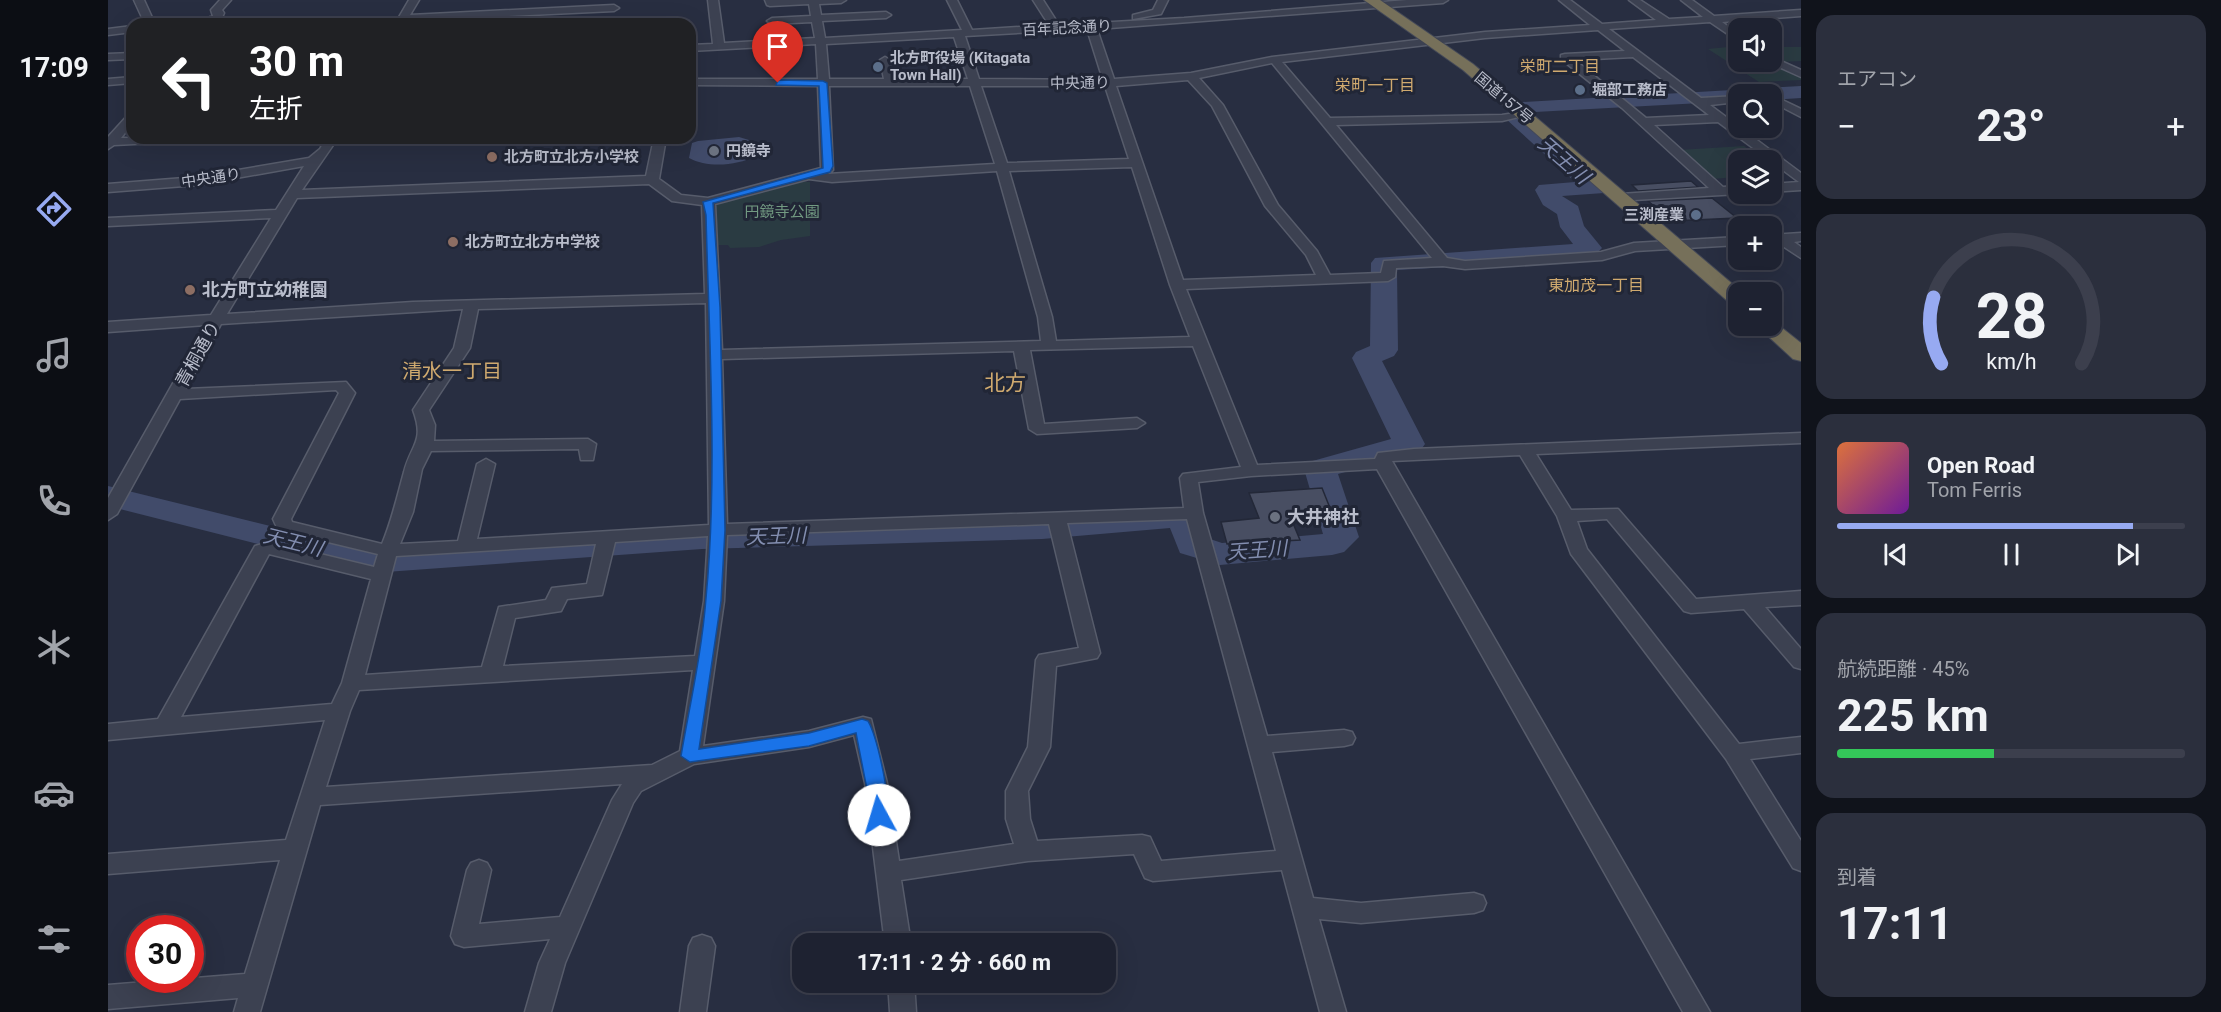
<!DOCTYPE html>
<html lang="ja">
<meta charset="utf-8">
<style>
:root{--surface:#1e2231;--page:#2b2f3d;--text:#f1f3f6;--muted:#a1a4ab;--line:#3c3f4d;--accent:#97aaf2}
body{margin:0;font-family:Roboto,"Noto Sans JP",sans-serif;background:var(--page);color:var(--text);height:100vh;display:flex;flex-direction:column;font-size:22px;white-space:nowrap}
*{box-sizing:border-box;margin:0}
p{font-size:20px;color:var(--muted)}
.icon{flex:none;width:33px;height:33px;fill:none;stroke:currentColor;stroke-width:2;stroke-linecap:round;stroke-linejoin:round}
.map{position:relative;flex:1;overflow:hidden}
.side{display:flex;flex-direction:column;gap:15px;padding:15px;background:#10131b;width:420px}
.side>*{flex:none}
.banner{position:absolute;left:18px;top:18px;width:570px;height:126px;border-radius:18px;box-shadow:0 6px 24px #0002,0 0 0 2px var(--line);background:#202124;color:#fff;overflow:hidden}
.buttons{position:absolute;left:1620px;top:18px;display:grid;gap:12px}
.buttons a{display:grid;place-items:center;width:54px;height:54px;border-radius:12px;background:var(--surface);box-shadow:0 6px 24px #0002,0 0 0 2px var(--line);font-size:30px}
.speed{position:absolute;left:18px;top:915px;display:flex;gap:12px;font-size:30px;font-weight:700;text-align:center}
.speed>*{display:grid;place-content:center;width:78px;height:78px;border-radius:50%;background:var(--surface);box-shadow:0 6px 24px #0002,0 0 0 2px var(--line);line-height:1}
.speed .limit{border:9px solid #d22;background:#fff;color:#111}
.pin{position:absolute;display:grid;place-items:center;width:51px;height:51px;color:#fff;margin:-62px -26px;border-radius:50% 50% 50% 0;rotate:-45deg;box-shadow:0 0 6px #0007}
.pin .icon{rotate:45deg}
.me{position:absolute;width:66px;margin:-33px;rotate:354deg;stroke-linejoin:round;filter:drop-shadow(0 0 4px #0008)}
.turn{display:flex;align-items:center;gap:21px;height:126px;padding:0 24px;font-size:27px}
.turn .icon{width:78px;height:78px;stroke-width:2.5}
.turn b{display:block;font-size:42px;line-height:51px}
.big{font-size:45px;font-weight:700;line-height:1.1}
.side .widget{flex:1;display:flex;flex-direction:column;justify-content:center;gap:9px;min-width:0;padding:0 21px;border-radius:18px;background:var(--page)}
.side .dial{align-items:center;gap:0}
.dial svg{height:156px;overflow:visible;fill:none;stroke:var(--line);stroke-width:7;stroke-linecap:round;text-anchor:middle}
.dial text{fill:var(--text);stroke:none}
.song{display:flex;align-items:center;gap:18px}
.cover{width:72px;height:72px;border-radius:9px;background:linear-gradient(135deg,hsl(20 70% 55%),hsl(280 70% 35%))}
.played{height:6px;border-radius:3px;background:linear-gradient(90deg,var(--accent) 85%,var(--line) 85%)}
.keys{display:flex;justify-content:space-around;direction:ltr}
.heat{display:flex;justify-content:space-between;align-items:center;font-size:33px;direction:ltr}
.charge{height:9px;border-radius:4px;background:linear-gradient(90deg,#34c759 45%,var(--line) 0)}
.trip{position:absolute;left:684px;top:933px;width:324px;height:60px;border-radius:18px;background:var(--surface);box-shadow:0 6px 24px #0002,0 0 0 2px var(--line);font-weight:700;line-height:60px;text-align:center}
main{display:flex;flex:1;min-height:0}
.tab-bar{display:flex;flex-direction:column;width:108px;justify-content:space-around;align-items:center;background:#0c0e14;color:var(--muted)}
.tab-bar .icon{width:42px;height:42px}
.tab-bar .selected{color:var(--accent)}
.tab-bar b{font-size:27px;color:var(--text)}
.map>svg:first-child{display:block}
</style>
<main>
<nav class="tab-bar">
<b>17:09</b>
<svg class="icon selected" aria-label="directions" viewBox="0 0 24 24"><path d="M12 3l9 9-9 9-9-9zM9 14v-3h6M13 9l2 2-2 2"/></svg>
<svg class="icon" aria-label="music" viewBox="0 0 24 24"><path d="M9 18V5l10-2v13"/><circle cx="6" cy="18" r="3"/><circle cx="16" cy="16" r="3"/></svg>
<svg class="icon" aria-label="phone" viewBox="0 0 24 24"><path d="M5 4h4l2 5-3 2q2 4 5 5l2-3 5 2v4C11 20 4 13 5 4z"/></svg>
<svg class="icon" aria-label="climate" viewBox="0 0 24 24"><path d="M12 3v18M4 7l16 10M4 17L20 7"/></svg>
<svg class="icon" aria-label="car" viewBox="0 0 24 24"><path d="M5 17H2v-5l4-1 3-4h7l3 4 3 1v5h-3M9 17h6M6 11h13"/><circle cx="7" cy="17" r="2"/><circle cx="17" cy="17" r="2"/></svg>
<svg class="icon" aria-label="filters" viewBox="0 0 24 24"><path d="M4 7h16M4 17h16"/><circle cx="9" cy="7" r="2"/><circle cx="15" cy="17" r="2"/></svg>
</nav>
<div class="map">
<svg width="1693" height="1012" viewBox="0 0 1693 1012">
<rect width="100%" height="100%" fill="#282e41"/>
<path fill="#2a3b42" d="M1630,46V62H1661L1693,76V80L1651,82L1600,49Z
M1664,47H1693V61L1670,62L1664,57Z
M1636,146L1654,160H1630V177L1603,179L1571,150Z
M682,181L702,182V236L673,240L651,247L622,248L620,245H610L608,206L611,201Z"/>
<path fill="#414b6a" d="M631,137L641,140L647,146V156C629,166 599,168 581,158L584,143L590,141Z"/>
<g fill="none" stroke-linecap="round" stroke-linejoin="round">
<path fill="#414b6a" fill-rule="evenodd" d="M1693,86V98L1664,100V94H1630V101L1427,112L1421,118L1500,188L1496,193L1454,196L1470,206L1476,226L1494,248L1486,256L1477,259L1289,270L1290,350L1286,356L1274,361L1317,444L1312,451L1230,474L1251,537L1236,552L1224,555L1112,565L1072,553L1062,528L934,539L594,549L264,573L0,506V486L264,551L594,527L934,517L1076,507L1088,510L1099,538L1114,543L1215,534L1196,469L1201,462L1283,439L1244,358L1248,352L1262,346L1263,263L1267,258L1465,244L1452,227L1449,214L1435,205L1427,190L1431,185L1467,182L1398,119L1414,102Z"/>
</g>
<path fill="#484e62" stroke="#232838" stroke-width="1.5" d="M1583,181L1590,187L1530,191L1524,185Z
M1604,198L1629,218L1564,221L1540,201Z
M1214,488L1224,513L1182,516L1192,540L1119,544L1113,522L1151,518L1141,493Z"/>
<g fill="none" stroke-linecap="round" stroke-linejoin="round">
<g stroke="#575c6b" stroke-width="3">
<path id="minor" d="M26,0H36L47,24H37Z
M112,0H123L114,10L116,13L113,20L100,24H84L105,16L103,10Z
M301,0H311L302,15L506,5L511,8L506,11L299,21L297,24H287Z
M600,0H610L616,43L707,38L704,22L664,24L659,21L664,18L703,16L701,4L662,6L659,5L657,0H738L733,3L711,4L713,15L778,12L783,15L778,18L714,21L717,38L854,30L839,0H849L864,30L941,25L925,0H935L951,25L1076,18L1299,0H1340L1335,3L989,29L1006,79L1083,73L1164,57L1377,32L1482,25L1451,0H1462L1494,24L1548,20L1521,0H1532L1561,19L1595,17L1573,0H1584L1606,16L1693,10V16L1614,22L1630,34V41L1602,22L1501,29L1593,98L1630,96V102L1602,105L1693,173V190L1664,192V184L1691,182L1610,122L1546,125L1615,187L1630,186L1631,194L1508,201V195L1513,194L1601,188L1514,108L1453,59V55L1457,54L1517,51L1490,30L1377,38L1174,62L1222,118L1394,115L1419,111V115L1394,121L1228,125L1339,258L1357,261L1493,252L1526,243L1630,237V245L1527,251L1494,260L1357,269L1335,266L1288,268L1287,277L1280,281L1078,289L1149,465L1267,459L1270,453L1306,449L1693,433V443L1428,454L1463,510L1510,509L1588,599L1693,591V605L1657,607L1693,649V669L1686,667L1636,609L1583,613L1576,611L1499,519L1469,521L1479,549L1631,744L1693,737V753L1642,759L1693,841V871L1685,868L1618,759L1463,554L1449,516L1412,455L1284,461L1602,1012H1575L1269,469L1143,476L1090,482L1095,513L1159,736L1236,730L1244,732L1247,738L1244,744L1236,746L1164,752L1205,898L1253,903L1366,893L1375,896L1378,903L1375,910L1366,913L1253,923L1211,919L1238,1012H1212L1174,870L1045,881L1037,878L1026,854L920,861L793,880L803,944H777L757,783L746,735L701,747L586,764L533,791L525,803L457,963L443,1012H417L431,963L442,939L356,947L347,944L343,936L359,870L363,863L371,860L379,863L383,870L371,924L452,917L504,800L514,784L212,805L152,1012H126L130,998L0,1009V985L137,974L172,860L0,874V854L178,840L217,720L0,740V724L50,719L147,546L162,542L266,567L270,554L170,530L165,519L231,393L228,390L72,399L9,514L0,520V498L98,325L0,332V322L103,315L163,218L0,226V218L168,210L196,166L89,185L0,192V184L89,177L201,158L212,149L218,138H230L194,190L538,176L546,138H558L551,179L573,195L600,198L713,168L710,86L582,85V79H710L708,44L582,51V45L605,44ZM979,29L995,80L871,79L857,36ZM846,37L860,79H787L782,60L777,57L772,60L776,79H721L718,44ZM1525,57L1601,115L1538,118L1467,60ZM1164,63L1324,258L1276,261L1273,273L1222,275L1209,251L1170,205L1115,105L1091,78ZM1080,80L1104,106L1157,206L1198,255L1208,275L1075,280L1008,86ZM721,86H862L887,164L720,174L725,170ZM873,86H997L1021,159L899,163ZM1024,167L1062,285L1082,337L948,341L944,317L901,171ZM889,171L930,317L933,341L614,350L607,204L701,179L724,182ZM541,184L564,201L594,205L597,294L305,302L119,314L189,198ZM598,303L601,525L369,539L387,464L378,459L369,464L350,541L292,544L305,512L314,469L323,451L471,449L473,460H485L488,444L480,439L326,441L327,425L321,410L362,348L370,309ZM355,309L346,348L305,410C317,442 303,444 296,472C289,497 284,520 274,544L184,522L183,519L247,393L238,382L78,389L113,324ZM1085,346L1133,467L1075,474L1072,478L1076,508L619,524L614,359L906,351L921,429L929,434L1029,428L1037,423L1029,418L936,424L922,350ZM1079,519L1168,851L1053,861L1042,837L1034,835L929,841L922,819L920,791L942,747L948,666L989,658L992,653L959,523ZM941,524L971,648L931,655L928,660L920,747L898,791V819L906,844L791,861L779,783L763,719L755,717L701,731L595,746L616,601L619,535ZM600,536L596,601L587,656L395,666L407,618L453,611L459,599L494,595L507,542ZM488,544L479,584L444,588L438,600L391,607L374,667L257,675L288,556ZM161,554L263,579L234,683L224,704L73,717ZM585,670L572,751L544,765L218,787L242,711L251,690Z
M1050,0H1060L1053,14L1025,19V15L1045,10Z
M24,26V32L0,35V29Z
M24,53V59L0,60V54Z
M1664,57L1693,70V77L1660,62H1664Z
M24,77V83L0,85V79Z
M1664,95L1693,109V117L1664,102Z
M24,114V124L13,138H72L66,142L6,145L0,149V137L20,115Z
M1693,233V241L1686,242L1693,247V258L1670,243H1664V235Z
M594,935L603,938L607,946L598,1012H572L581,946L585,938Z
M780,982H806L808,1012H782Z"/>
</g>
<g stroke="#444958" stroke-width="2">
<path id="highway" d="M1256,0H1272L1365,64L1634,292H1630V306L1623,304L1355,70Z
M1664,320L1693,343V361L1685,359L1649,326H1664Z"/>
</g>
<use href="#minor" fill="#3c4151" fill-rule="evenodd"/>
<use href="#highway" fill="#76705a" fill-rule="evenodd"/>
</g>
<path fill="#1a73e8" stroke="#114b97" stroke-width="1.5" d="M670,80L715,81L719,83L725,166L722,172L605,203L612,307L617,530L613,601L591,749L701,733L754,719L760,721C769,736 785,806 778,820H765L748,733L701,746L582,762L573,756C582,704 594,651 598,598C610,475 601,340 598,215L595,202L715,168L711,86L668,85Z"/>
<g fill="#5c6f8a" stroke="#212636" stroke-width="2">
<circle cx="770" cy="67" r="6"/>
<circle cx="1472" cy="90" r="6"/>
<circle cx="1588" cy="215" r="6"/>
</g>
<g fill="#6b7280" stroke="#212636" stroke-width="2">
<circle cx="606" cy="151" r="6"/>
<circle cx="1167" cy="517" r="6"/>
</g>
<g fill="#8d6e63" stroke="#212636" stroke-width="2">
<circle cx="384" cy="157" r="6"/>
<circle cx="345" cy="242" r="6"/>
<circle cx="82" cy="290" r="6"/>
</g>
<g text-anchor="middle" stroke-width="6" stroke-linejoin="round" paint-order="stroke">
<g font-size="15" fill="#b9bdcb" stroke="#212636">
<text transform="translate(959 28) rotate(-3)" y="5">百年記念通り</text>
<text transform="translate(972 83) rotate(-1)" y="5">中央通り</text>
<text transform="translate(1396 98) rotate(40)" y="5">国道157号</text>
<text transform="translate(103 178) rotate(-8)" y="5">中央通り</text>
</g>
<g font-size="15" font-weight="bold" fill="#b9bdcb" stroke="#212636" text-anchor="start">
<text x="782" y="63">北方町役場 (Kitagata<tspan x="782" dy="17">Town Hall)</tspan></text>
<text x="1484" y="95">堀部工務店</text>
<text x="618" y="156">円鏡寺</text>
<text x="396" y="162">北方町立北方小学校</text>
<text x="1576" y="220" text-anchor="end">三渕産業</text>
<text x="357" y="247">北方町立北方中学校</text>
</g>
<g font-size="15" fill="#729a82" stroke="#212636">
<text x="674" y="217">円鏡寺公園</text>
</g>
<g font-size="16" fill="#d0aa6f" stroke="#212636">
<text x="1452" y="72">栄町二丁目</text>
<text x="1267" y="91">栄町一丁目</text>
<text x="1488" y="291">東加茂一丁目</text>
</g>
<g font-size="18" font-weight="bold" fill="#b9bdcb" stroke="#212636" text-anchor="start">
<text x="94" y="296">北方町立幼稚園</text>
<text x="1179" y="523">大井神社</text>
</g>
<g font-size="18" fill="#b9bdcb" stroke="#212636">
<text transform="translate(90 354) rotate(-61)" y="6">青桐通り</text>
</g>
<g font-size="20" font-style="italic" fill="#838eb0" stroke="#212636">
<text transform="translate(1456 160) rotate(41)" y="7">天王川</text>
<text transform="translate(668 536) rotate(-2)" y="7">天王川</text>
<text transform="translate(185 542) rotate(14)" y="7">天王川</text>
<text transform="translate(1149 550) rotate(-4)" y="7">天王川</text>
</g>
<g font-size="20" fill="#d0aa6f" stroke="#212636">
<text x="344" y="378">清水一丁目</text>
</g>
<g font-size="21" fill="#d0aa6f" stroke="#212636">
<text x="897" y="390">北方</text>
</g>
</g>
</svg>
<div class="buttons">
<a><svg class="icon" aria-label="sound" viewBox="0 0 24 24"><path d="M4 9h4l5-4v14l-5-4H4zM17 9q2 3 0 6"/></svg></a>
<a><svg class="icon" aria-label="search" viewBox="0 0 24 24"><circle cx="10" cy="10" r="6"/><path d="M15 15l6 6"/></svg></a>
<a><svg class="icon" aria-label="layers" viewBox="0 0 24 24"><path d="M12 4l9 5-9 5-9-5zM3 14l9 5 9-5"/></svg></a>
<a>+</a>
<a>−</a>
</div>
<div class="speed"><div class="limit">30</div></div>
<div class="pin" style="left:670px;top:83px;background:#d93025"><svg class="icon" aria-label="arrive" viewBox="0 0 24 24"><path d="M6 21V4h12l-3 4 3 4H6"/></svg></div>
<svg class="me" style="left:771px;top:815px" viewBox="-20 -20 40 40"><circle r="19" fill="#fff"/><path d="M0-13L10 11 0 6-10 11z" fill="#1a73e8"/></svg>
<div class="trip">17:11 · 2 分 · 660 m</div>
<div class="banner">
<div class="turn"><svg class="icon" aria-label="left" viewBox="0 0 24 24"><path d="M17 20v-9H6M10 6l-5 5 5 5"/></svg><div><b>30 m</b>左折</div></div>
</div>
</div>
<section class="side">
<div class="widget"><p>エアコン</p>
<div class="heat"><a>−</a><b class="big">23°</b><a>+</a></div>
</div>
<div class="widget dial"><svg viewBox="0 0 100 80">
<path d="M14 69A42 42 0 1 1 86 69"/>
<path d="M14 69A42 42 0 0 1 10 35" stroke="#97aaf2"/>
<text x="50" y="56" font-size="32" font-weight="700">28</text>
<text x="50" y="72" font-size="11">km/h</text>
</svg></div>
<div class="widget">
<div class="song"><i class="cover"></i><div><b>Open Road</b><p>Tom Ferris</p></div></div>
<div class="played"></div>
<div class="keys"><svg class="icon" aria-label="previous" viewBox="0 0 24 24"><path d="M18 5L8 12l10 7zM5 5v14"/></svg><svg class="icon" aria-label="pause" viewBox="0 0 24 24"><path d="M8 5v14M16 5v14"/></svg><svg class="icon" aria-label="next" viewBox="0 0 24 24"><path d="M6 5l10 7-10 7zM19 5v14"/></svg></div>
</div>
<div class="widget"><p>航続距離 · 45%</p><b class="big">225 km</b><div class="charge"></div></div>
<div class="widget"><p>到着</p><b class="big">17:11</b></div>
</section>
</main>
